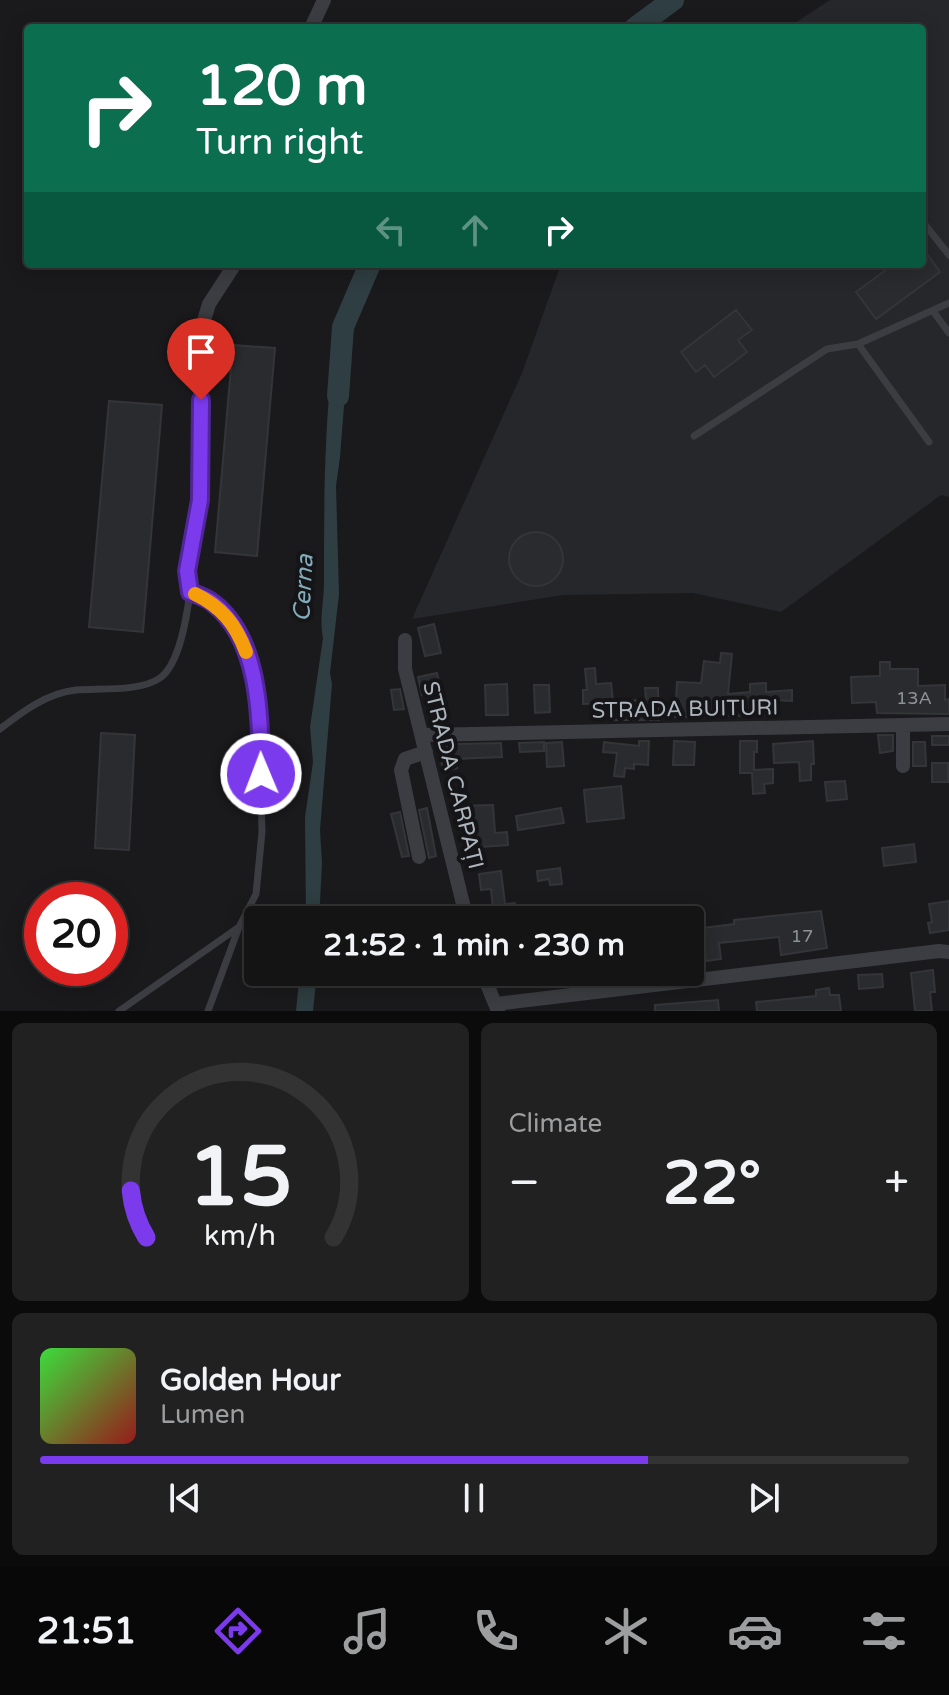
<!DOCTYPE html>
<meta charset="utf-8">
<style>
:root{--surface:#141415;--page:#212122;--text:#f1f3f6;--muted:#9d9ea0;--line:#333334;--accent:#7c3aed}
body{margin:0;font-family:"Varela Round",sans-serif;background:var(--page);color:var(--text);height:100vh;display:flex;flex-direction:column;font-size:30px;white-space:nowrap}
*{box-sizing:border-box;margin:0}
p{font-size:26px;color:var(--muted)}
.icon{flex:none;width:44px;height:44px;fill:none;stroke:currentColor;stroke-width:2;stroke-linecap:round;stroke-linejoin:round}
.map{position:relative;height:1011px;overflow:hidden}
.drawer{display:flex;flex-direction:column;gap:12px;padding:12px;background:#0b0b0c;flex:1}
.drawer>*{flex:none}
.banner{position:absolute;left:24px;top:24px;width:902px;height:244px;border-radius:8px;box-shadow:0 4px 20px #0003,0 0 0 2px var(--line);background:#0b6e4f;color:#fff;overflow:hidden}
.speed{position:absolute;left:24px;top:882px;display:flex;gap:16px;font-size:40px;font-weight:700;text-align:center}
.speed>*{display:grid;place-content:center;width:104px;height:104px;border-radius:50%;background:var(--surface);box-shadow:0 4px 20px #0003,0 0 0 2px var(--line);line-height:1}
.speed .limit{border:12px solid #d22;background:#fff;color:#111}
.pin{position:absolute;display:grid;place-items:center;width:68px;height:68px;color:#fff;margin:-82px -34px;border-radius:50% 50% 50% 0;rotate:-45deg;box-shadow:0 0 8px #0007}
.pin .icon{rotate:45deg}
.me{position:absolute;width:88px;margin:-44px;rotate:359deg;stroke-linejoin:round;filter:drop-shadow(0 0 6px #0008)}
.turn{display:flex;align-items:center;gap:28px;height:168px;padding:0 40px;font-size:36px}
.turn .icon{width:104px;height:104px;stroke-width:2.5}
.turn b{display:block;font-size:56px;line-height:68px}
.lanes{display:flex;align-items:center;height:76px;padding:0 40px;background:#0003;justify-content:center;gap:40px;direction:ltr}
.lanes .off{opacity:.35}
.big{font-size:60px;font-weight:800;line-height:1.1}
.drawer .tile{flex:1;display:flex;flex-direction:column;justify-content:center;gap:12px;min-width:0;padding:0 28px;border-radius:12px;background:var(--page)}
.drawer .dial{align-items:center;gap:0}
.dial svg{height:208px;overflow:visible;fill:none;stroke:var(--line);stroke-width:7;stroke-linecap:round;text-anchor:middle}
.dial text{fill:var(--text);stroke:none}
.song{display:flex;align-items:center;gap:24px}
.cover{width:96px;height:96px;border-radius:12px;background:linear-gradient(135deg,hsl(120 70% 55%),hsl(0 70% 35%))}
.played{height:8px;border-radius:4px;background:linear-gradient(90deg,var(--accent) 70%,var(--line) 70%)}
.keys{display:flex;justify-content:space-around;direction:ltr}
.heat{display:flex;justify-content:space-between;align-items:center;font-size:44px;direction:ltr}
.drawer .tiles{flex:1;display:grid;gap:12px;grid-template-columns:1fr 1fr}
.tile:last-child{grid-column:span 2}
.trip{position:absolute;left:244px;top:906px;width:460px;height:80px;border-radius:8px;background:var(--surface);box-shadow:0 4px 20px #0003,0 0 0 2px var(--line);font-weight:800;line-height:80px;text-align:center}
.tabs{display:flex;height:128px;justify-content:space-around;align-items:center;background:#080808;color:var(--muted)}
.tabs .icon{width:56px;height:56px}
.tabs .on{color:var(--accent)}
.tabs b{font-size:36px;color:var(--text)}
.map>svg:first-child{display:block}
</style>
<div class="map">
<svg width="949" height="1011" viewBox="0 0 949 1011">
<rect width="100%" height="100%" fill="#1a1a1c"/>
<path fill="#26272a" d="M830,0H949V497L941,495L781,612L693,593L563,595L412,619L522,373L561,264H922V28H787Z"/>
<path fill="#2f3e42" d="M332,364L347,367L340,457L336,486L339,594L330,673L332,684L320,830L322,863L319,920H306L305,817L313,762L310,727L323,638C319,619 324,602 324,583C324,509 324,437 332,364Z
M300,972H317L313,1011H296Z"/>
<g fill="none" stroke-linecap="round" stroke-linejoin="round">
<path stroke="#2f3e42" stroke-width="22" d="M635,28L673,0
M338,396L343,327L370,264"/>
</g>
<path fill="#2a2b2e" stroke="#343539" stroke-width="2" d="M922,247L940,272L876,319L856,292L894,264H922Z
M736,310L752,330L738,340L747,352L714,377L705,365L696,372L681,352Z
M233,345L275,348L257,556L215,552Z
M109,401L162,405L143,632L89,627Z
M509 559a27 27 0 1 1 54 0a27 27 0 1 1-54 0Z
M434,624L441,653L425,656L418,628Z
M721,653L732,654L728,694L750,692V684L766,683V692L792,690V701L772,700V715L675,717L677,682L701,683L704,661L720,663Z
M880,662H890V669H918V686L945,685V700L949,699V714L877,713L876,702L852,703L851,677L880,676Z
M595,668L596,684L611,683L613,701L646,700L645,688H658L659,720H611L610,703L583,704V690H587L585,669Z
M437,673L440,686L433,687L434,692L422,695L418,677Z
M507,684L508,715H486L485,685Z
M534,685H549L550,712L535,713Z
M400,689L404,709L394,710L391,690Z
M101,733L135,735L129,850L95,848Z
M878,735H893V751L880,753Z
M932,736H949V745H932Z
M639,741H649L648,765L634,764V769L625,768L624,777L614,776L617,753L603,752L604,742L639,746Z
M674,741L695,742L694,765H673Z
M740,741H757V752H754V770L773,769V783L764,784L765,793L753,794L752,773H740Z
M813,741L814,764H811V780L800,781L799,762L774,763L773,744Z
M544,742V751L520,752L519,743Z
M562,742L564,766L547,767L546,743Z
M913,742H925L926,766H913Z
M501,743L502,757L454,759L457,768L444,772L438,750L457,744Z
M932,763H948V782H932Z
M845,781L847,799L827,801L825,782Z
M621,786L624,818L587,822L584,790Z
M493,805L495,833L507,832L508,845L467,848L465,818H459L458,806Z
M427,808L436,856L429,858L419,810Z
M561,808L564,823L518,830L516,816Z
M400,812L409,856L402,857L391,814Z
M914,844L916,862L884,866L882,848Z
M560,868L562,884L550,885L549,879L538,881L537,871Z
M501,871L505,904L515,903L517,920H494L491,889L481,890L479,874Z
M949,901V930L930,933L928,923L932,922L929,904Z
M821,911L827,948L781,955L779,937L719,943L721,959L706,961L702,928L734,924V920Z
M933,970L935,992H930L932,1011H915L911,973Z
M507,972H519L522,985L510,987Z
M882,974L883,987L859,989L858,975Z
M829,988L830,995H839L841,1011H757L756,1002L816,996V990Z
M718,1000L719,1011H655V1005Z"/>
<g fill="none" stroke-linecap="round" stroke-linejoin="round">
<path stroke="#3b3d42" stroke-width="7" d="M922,221L949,255
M933,311L949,333
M858,344L929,442
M694,436L827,349L858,344L949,303
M0,729C22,712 47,693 76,690C100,688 140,692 160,678C180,664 187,615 190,592L213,602L236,627L258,694L262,832L256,894L239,927L119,1011
M208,1011L239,927"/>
<path stroke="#3b3d42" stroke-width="14" d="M311,28L324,0
M190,592L187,571L200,500L201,330L209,304L235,264
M405,640V669L467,920
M903,726V766
M422,735L949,724
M419,857L401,770L405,759L426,752
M482,972L498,1011
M496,1004L939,951L949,952"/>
</g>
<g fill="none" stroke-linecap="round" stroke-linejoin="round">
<g stroke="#51269a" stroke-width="20">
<path id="route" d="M201,400L200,500L187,571L190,592C198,595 207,598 213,603C261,640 260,719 261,774"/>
</g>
<use href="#route" stroke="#7c3aed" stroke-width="14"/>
<path stroke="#f59e0b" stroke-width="14" d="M195,594C222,607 236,625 246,652"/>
</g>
<g text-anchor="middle" stroke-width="8" stroke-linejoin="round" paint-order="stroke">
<g font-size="18" fill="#8c9299">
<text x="914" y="704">13A</text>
<text x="802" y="942">17</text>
</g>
<g font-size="22" fill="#acb5bd" stroke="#151518">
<text transform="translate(685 708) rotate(-1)" y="8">STRADA BUITURI</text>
<text transform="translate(454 775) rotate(76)" y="8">STRADA CARPAȚI</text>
</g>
<g font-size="24" font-style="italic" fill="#82acb9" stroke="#151518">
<text transform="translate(303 588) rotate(-87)" y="8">Cerna</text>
</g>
</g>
</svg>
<div class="speed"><div class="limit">20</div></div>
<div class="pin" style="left:201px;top:400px;background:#d93025"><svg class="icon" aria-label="arrive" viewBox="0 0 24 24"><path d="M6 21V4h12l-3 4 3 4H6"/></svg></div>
<svg class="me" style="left:261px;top:774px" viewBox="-20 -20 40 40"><circle r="17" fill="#7c3aed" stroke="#fff" stroke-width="3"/><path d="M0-11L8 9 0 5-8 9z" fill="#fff"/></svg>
<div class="trip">21:52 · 1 min · 230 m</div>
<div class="banner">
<div class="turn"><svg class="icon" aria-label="right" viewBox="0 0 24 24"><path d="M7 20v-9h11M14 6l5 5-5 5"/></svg><div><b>120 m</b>Turn right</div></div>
<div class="lanes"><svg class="icon off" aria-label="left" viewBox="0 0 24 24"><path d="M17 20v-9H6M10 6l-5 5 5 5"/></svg><svg class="icon off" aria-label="ahead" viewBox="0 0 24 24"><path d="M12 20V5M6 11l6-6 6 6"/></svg><svg class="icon" aria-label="right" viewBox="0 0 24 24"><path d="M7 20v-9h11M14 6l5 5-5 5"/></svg></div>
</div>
</div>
<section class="drawer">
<div class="tiles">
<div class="tile dial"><svg viewBox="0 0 100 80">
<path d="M14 69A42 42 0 1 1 86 69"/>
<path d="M14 69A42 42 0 0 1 8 51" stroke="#7c3aed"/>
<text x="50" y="56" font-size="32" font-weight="700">15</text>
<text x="50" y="72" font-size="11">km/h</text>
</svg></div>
<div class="tile"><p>Climate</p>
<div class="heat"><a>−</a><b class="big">22°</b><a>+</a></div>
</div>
<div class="tile">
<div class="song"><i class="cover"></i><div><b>Golden Hour</b><p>Lumen</p></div></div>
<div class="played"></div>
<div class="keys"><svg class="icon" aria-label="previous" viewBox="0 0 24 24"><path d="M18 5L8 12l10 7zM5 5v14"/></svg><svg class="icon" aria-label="pause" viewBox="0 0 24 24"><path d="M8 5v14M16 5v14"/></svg><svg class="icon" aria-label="next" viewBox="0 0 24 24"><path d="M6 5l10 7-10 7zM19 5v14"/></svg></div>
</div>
</div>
</section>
<nav class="tabs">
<b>21:51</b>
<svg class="icon on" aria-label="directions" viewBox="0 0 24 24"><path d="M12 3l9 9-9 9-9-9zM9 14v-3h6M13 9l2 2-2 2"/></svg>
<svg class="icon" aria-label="music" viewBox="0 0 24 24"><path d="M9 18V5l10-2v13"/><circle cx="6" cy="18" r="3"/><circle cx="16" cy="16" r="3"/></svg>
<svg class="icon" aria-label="phone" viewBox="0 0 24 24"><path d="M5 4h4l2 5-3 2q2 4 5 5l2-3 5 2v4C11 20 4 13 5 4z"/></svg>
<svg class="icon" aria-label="climate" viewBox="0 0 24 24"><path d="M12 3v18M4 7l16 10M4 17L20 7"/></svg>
<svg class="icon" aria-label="car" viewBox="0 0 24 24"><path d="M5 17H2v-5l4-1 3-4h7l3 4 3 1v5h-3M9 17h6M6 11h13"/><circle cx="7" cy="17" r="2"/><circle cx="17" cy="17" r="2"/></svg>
<svg class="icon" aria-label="filters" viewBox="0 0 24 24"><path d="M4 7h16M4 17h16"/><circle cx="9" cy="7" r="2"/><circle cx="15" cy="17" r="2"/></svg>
</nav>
